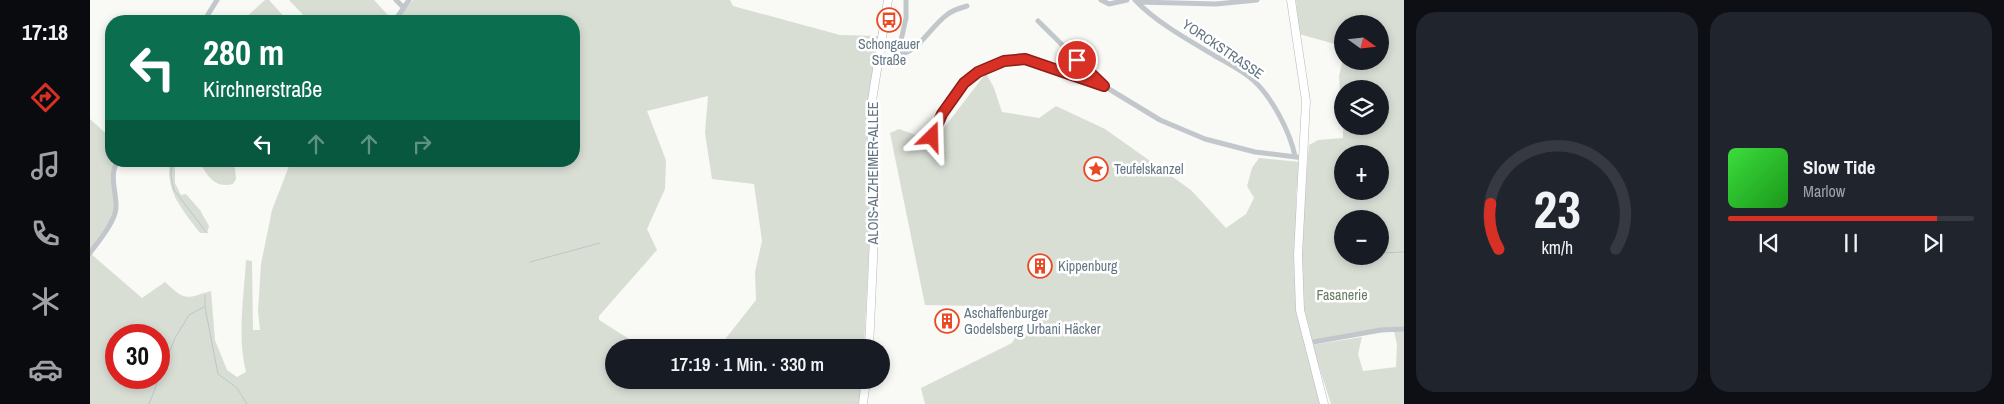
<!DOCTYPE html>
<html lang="de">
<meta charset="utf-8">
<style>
:root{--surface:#171b24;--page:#20242c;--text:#f1f3f6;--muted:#9ea1a6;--line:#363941;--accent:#d93025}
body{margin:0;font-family:"Archivo Narrow",sans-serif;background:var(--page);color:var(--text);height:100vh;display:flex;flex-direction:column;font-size:19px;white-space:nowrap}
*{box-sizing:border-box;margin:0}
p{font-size:16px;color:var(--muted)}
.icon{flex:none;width:28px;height:28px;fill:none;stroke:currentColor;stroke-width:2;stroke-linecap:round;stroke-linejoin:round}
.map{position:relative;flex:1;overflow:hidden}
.sheet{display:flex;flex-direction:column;gap:12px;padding:12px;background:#0d0f14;width:600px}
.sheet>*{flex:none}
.top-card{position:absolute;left:15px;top:15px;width:475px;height:152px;border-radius:20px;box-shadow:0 2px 8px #0003;background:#0b6e4f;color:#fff;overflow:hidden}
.needle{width:32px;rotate:105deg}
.controls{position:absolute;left:1244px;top:15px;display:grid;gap:10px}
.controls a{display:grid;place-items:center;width:55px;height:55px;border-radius:50%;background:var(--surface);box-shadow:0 2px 8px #0003;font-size:25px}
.speed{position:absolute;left:15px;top:324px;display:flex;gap:10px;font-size:25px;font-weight:700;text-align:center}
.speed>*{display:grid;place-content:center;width:65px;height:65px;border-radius:50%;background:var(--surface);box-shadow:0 2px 8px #0003;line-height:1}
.speed .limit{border:8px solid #d22;background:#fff;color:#111}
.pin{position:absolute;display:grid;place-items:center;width:42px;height:42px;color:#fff;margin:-21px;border:2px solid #fff;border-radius:50%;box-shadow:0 1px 5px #0007}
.me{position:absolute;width:55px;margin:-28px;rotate:22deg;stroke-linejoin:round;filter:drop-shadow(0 0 4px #0008)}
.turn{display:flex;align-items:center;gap:18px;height:105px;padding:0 15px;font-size:22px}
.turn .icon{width:65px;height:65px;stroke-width:2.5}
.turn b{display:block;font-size:35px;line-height:42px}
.lanes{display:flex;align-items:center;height:48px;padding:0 15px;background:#0003;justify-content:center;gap:25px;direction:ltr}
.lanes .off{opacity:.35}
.sheet .tile{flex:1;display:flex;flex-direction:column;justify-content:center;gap:8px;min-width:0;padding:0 18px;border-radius:20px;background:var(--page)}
.sheet .dial{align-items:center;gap:0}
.dial svg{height:130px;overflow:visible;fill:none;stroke:var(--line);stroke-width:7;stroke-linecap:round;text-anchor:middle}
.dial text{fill:var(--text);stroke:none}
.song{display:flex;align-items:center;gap:15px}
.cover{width:60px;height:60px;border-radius:8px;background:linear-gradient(135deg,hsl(120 70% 55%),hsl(120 70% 35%))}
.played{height:5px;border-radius:2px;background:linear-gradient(90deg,var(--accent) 85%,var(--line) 85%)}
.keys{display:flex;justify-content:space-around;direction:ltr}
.sheet .tiles{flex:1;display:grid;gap:12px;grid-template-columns:repeat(2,1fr)}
.trip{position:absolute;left:515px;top:339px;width:285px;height:50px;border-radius:25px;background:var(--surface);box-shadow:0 2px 8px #0003;font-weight:600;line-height:50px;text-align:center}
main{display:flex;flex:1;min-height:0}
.tab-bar{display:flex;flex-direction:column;width:90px;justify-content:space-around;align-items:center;background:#090b0e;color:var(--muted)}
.tab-bar .icon{width:35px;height:35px}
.tab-bar .current{color:var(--accent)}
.tab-bar b{font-size:22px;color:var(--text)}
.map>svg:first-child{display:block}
</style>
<main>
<nav class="tab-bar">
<b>17:18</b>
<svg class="icon current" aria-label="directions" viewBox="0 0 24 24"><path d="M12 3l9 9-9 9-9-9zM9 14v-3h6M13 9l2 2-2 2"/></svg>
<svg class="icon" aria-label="music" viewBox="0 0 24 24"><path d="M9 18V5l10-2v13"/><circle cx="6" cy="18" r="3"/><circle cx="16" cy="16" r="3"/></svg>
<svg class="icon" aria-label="phone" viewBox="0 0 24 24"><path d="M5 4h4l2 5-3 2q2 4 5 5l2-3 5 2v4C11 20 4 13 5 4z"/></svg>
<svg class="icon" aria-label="climate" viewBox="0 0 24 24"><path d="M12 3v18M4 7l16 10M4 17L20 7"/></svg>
<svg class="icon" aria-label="car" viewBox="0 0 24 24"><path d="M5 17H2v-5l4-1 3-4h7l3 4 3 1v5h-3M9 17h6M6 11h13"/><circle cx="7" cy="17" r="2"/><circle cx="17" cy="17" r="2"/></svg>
</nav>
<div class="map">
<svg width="1314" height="404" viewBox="0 0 1314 404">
<rect width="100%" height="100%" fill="#f9f9f6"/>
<path fill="#d9ded5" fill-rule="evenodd" d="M175,0H179L198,21H152Z
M199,0H284L298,15L292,21H219Z
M323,0H640L643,6L750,35L789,36L777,107L780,236L774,347H629L666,300L665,272L672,241L664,184L622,179L615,133L618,96L557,111L576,160L575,189L557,229L567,250L509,316V320L552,347L524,348V380H773L769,404H0V253L52,298L75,282C96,301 94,299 121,291L125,340L137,370L147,377L156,372C147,337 154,296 156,260L162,261L163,330H170L168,311L171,264L182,210L201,161H484V21H305ZM26,335H69V378H26Z
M1206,0H1314V404H1241L1222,345L1272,337L1268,354L1273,371L1306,367L1307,344L1303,327L1220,341L1212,308L1211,238L1219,145L1228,140L1253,138V126H1290V89H1252V121L1249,76L1252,63V46L1209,34ZM1252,24H1290V61H1252ZM1252,154H1290V191H1252ZM1252,219H1290V256H1252Z
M896,73L904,88L912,112L949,118L966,106L1015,129L1101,190L1136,228L1156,214L1164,198L1157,186L1162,168L1169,158L1210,162L1206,195V310L1231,404H835L831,388L922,343L931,327L947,315L939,307L835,305L800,133L809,129L844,141Z
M0,119L21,138V161H27L25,166L26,209L16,231L0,253Z
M80,161H85V183L91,195L96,194L110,210L119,226L117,233H110C93,210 75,192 80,161Z
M116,161H135L145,168L146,179L143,184C128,188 119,180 112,166Z"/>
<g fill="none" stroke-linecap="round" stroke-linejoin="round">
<path stroke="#b9c7ca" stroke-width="1" d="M82,161L81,176L84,190L117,233
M1290,253L1314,252
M440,262L510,243
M115,295V307L128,374L147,388L157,404
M59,404L85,338L99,315L114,307"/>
<g stroke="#b4bbc0" stroke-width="9">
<path id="secondary" d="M1201,0L1216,101L1208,255L1210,310L1234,404
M779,348L784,237L781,107L798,0
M773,404L776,380"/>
</g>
<path stroke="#c2c7cb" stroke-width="5" d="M306,0L313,7
M816,0V18L810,45L813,54C833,46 841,26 858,14C863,10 870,8 877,6
M1011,0L1019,4L1037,0
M1045,0C1067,23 1100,41 1127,57C1139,64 1153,71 1163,80C1182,97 1200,132 1205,156
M1048,2L1126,4L1167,0
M306,19L319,0
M114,21L127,0
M948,21L1014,86L1070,120L1115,139L1165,152L1214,158
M842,137L852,114L874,83L888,72L914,61L935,59L1013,86
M0,253C8,242 25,222 26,208C27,193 18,175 28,161
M1218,343L1291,330L1314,329"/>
<use href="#secondary" stroke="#fff" stroke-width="8"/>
</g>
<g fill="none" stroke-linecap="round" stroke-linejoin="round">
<g stroke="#8d1f18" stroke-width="12">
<path id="route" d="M842,137L852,114L874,83L888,72L914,61L935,59L1014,86L987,60"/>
</g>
<use href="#route" stroke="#d93025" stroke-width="9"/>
</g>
<defs>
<g id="bus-ring" transform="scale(1.25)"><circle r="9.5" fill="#fff" stroke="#ea4926" stroke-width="1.5"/><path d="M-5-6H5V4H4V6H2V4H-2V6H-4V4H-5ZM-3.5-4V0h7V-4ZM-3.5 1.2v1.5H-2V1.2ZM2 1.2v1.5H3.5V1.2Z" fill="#ea4926"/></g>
<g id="sight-ring" transform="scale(1.25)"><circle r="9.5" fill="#fff" stroke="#ea4926" stroke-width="1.5"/><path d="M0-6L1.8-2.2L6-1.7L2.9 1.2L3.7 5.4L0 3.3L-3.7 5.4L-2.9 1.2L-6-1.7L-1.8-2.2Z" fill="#ea4926"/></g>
<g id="building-ring" transform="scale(1.25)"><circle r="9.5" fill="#fff" stroke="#ea4926" stroke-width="1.5"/><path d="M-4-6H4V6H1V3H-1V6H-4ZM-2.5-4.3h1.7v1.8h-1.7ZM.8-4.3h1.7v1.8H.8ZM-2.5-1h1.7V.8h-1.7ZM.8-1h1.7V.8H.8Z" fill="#ea4926"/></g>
</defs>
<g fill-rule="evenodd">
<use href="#bus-ring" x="799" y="20"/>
<use href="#sight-ring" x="1006" y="169"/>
<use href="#building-ring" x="950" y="266"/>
<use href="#building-ring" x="857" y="321"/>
</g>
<g text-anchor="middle" stroke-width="5" stroke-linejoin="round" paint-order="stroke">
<g font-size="14" fill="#637683" stroke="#fff" text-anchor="start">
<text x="799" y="49" text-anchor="middle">Schongauer<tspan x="799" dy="16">Straße</tspan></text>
<text x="1024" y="174">Teufelskanzel</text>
<text x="968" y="271">Kippenburg</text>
<text x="874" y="318">Aschaffenburger<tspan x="874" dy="16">Godelsberg Urbani Häcker</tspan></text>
</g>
<g font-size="14" fill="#637683" stroke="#fff">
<text transform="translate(1133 49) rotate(34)" y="5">YORCKSTRASSE</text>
<text transform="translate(783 173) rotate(-90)" y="5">ALOIS-ALZHEIMER-ALLEE</text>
</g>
<g font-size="14" fill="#687a62" stroke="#fff">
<text x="1252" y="300">Fasanerie</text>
</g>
</g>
</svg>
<div class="controls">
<a><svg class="needle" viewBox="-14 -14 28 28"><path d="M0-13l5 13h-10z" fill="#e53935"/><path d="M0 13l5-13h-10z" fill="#9ea1a6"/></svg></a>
<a><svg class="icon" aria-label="layers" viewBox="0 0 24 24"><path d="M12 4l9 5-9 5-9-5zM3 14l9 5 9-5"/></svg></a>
<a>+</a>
<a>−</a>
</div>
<div class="speed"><div class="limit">30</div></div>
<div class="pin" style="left:987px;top:60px;background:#d93025"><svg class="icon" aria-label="arrive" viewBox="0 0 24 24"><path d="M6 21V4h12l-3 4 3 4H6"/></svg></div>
<svg class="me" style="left:842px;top:137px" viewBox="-20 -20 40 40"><path d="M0-17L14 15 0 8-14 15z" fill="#d93025" stroke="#fff" stroke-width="4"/></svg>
<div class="trip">17:19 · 1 Min. · 330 m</div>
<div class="top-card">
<div class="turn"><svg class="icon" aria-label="left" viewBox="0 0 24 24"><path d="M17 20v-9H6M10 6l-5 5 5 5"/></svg><div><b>280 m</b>Kirchnerstraße</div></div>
<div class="lanes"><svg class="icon" aria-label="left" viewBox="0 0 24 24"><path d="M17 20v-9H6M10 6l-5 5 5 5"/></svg><svg class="icon off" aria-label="ahead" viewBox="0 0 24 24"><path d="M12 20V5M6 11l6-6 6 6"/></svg><svg class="icon off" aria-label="ahead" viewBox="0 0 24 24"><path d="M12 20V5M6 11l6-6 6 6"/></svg><svg class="icon off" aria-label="right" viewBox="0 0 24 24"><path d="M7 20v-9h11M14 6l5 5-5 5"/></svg></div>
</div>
</div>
<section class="sheet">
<div class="tiles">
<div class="tile dial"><svg viewBox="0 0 100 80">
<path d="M14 69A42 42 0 1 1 86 69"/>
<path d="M14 69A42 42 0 0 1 9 41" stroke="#d93025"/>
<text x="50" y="56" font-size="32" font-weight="700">23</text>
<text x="50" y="72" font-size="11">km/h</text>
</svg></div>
<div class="tile">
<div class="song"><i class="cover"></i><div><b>Slow Tide</b><p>Marlow</p></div></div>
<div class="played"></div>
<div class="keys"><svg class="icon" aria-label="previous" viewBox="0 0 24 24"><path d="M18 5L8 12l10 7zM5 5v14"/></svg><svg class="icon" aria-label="pause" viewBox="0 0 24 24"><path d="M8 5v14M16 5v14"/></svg><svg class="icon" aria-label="next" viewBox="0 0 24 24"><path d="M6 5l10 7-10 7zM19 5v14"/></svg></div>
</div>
</div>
</section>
</main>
